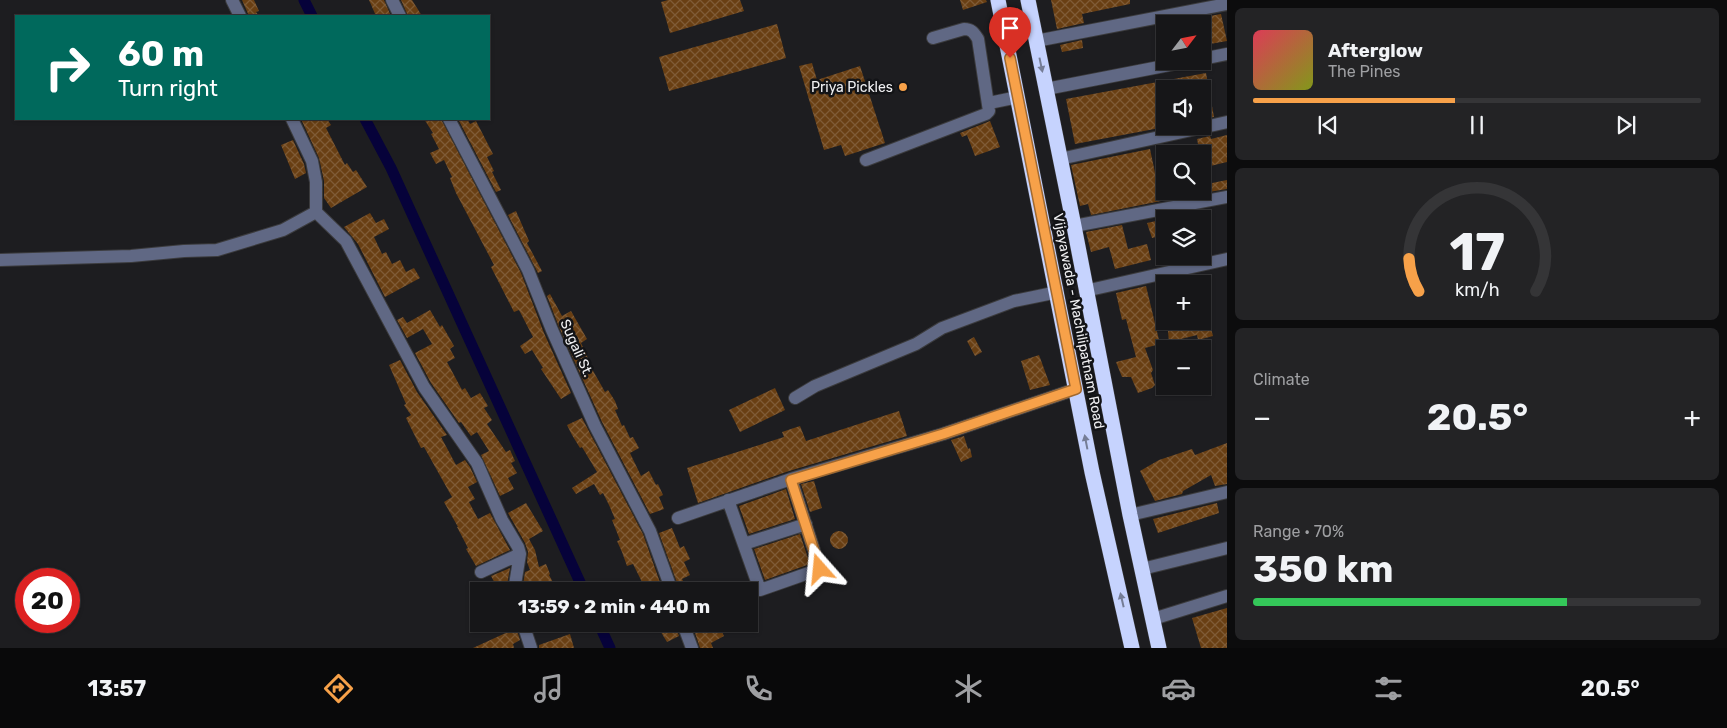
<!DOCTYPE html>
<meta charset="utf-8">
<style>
:root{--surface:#161618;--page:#232325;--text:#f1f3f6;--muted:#9e9fa2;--line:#353537;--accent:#f7a149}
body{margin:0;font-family:Rubik,sans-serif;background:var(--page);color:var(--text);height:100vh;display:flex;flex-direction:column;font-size:19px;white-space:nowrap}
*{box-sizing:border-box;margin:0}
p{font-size:16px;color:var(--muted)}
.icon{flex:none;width:28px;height:28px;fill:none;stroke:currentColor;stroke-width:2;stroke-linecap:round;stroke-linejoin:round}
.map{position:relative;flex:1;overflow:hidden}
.details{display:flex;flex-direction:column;gap:8px;padding:8px;background:#0c0c0d;width:500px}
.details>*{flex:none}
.banner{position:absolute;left:15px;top:15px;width:475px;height:105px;border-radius:0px;box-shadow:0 1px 4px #0004,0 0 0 1px var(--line);background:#00695c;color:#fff;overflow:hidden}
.needle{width:32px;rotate:58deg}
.controls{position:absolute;left:1156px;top:15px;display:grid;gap:10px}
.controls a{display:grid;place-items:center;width:55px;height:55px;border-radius:0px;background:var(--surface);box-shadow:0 1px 4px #0004,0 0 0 1px var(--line);font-size:25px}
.speed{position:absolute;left:15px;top:568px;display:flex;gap:10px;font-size:25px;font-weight:700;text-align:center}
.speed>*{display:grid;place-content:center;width:65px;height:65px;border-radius:50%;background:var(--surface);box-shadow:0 1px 4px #0004,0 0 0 1px var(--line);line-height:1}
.speed .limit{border:8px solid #d22;background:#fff;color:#111}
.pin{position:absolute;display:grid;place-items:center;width:42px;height:42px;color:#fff;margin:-51px -21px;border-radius:50% 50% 50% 0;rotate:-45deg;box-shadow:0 0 5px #0007}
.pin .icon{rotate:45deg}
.me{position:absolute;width:55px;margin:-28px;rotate:342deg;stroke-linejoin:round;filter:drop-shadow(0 0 4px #0008)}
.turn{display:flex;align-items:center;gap:18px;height:105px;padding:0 20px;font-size:22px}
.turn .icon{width:65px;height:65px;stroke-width:2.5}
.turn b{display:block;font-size:35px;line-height:42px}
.big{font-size:38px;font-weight:700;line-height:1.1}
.details .card{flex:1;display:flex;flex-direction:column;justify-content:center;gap:8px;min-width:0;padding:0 18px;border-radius:8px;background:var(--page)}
.details .dial{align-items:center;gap:0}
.dial svg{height:130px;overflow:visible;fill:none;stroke:var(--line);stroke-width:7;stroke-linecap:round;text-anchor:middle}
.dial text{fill:var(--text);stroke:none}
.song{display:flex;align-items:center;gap:15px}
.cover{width:60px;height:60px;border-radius:8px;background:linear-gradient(135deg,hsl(350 70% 55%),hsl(70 70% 35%))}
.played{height:5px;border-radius:2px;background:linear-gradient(90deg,var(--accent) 45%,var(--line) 45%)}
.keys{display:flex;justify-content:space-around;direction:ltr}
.heat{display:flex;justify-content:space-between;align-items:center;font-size:28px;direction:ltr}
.charge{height:8px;border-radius:4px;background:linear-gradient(90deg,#34c759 70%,var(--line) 0)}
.trip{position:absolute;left:470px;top:582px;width:288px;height:50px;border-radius:0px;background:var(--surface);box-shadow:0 1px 4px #0004,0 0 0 1px var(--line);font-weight:700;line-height:50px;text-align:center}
.tabs{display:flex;height:80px;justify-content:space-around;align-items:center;background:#09090a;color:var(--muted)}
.tabs .icon{width:35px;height:35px}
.tabs .on{color:var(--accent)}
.tabs b{font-size:22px;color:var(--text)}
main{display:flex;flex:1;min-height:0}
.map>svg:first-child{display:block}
</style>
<main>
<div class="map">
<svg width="1227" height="648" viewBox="0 0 1227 648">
<defs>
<pattern id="building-cross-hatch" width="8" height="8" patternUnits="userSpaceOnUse" patternTransform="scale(1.25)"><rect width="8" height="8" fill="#693f13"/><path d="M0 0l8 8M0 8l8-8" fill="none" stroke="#7f5b36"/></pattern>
</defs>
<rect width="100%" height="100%" fill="#1d1d20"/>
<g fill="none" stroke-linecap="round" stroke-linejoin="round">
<path stroke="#06023a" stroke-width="11" d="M304,0L312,16
M365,119L391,168L584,591
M599,624L610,648"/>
</g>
<path fill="url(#building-cross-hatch)" d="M242,0H254L259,11L256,12L259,16H249Z
M369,0H384L391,16H376Z
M401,0H412L422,16H408Z
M668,0H740L744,11L670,33L661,2Z
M960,0H986L987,2L963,10Z
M1051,0H1130V4L1082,14L1084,23L1057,29Z
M1221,14L1227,41L1210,44V16Z
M777,24L786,58L669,91L659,57Z
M1082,40L1083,48L1062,52L1060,45Z
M812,63L817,80L860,66L885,143L845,156L841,145L824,150L799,66Z
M1206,73L1214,117L1202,119V89H1165V127L1075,144L1066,99Z
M301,119H327L331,125L326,128L345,165L347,163L353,172L356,170L367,187L331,208L324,198V181L319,158Z
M424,119H441L521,273L544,333L571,393L561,399L541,369L543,368L532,350L525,354L520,346L533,337L519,310L514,312L491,267L494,265L456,193L450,178L452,177L444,160L436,164L430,153L439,149L431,134L433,133Z
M458,119H467L470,124L476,121L493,154L487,157L494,171L492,172L501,190L496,192Z
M990,121L1000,147L975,156L967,135L962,137L960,133Z
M1227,135V162L1202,168V154H1200L1197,139L1210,136L1211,139Z
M293,140L304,164L306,173L295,179L281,145Z
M1150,149L1161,201L1091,215L1088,204L1080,206L1071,165Z
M1227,180V189L1209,192L1207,184Z
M516,211L529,241L527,243L542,271L538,273L508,215Z
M370,213L376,223L384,219L389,229L374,237L382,254L386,252L392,264L400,260L406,272L414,268L420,278L385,297L358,244L344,227Z
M1165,219V235L1152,238L1147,223Z
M1122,225L1128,249L1147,244L1151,260L1115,269L1109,247L1091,252L1086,232Z
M1146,286L1160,344L1145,348L1153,370L1151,373L1155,385L1152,388L1138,393L1131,377H1122L1116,362L1136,357L1126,319L1122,320L1116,293Z
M550,294L562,316L571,311L587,339L581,343L593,369H592L605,392L608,390L615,401L618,409L615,410L622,426L624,425L630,438L633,437L639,448L630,453L641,476L649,471L656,485L658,484L663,495L659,497L664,509L650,514L602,422L559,327L547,296Z
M430,310L440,327L442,325L454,346L450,349L455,358L447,362L462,390L465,388L471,398L480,393L488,406L484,408L492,420L487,424L506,452L510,450L515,461L511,463L517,473L508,478L514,489L500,496L481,455L489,451L477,432L471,436L461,422L459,423L431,383L415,353L432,344L423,329L407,338L397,320L403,317L407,323Z
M1167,321H1209L1213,336L1198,340L1197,335L1169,342Z
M974,337L982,352L975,356L967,341Z
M1039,355L1050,385L1030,390L1021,361Z
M400,360L417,392L447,435L441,437L456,465L465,460L470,467L477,482L468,487L475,499L469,502L478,519L490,513L510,550L476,566L466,549L468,548L457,527H458L444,502L452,497L424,447L421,448L406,418L411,415L404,405L406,404L389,365Z
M775,388L785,410L740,432L729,410Z
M899,411L907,436L789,471L698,503L687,468L784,437L782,432L800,426L806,441Z
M582,418L643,534L663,591H627L643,584L633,564L627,566L622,552L617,541L620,540L612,520L615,519L609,505L603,493L600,495L594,484L576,494L572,488L597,472L582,447L580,448L572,435L567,425Z
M964,436L968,449L970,448L972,457L961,462L951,440Z
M1227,443V484L1215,486L1211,475L1183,491L1182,494L1155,501L1140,471L1159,460L1192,449L1195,455Z
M814,481L822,508L810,512L801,484Z
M786,489L795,519L749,534L739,506Z
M526,503L543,531L529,539L535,550L539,567L546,564L550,574L549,575L555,586L545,591H522L525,572L530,570L527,562L528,552L525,543L508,513Z
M1217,503L1219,513L1158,533L1153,519Z
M672,528L680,548L684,546L690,559L684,562L690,575L682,579L688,591H680L659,533Z
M830 540a9 9 0 1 1 18 0a9 9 0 1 1-18 0Z
M800,534L810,564L765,580L754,549Z
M510,568L506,591H499L491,576Z
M1227,608V648H1201L1192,618Z
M506,624H515L520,640L513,644L514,648H473L510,631Z
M531,624H554L535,633Z
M656,624H675L679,636L667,642Z
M692,624H718L724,636L711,643L713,648H700Z
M570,634L574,648H539V645Z"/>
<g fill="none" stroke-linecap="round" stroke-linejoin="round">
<g stroke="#3b3b3d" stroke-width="14">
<path id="minor" d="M232,0L240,16
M392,0L400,16
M1036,41L1227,4
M1202,59L1227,54
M1046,89L1190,61
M989,103L1018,97
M449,119L528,270L552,330L595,426L650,531L672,591
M1060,159L1227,122
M866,160L986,114L989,111L978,39C974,33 972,29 964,29L933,38
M316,212L346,241L424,387L477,463L502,520L518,547L520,554L514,591
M1074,226L1227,197
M0,260L131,256L184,251L217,250L283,230L316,212V182L312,161L292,119
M1085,291L1227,259
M795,398L815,386L916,344L942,328L1014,301L1053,293L1057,289
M728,500L760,590L820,569L791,479
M1130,515L1227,492
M678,518L791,479L943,434L1076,389
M744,544L806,524
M1142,569L1227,548
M481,572L520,554
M1153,619L1227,596
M523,624L531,648
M683,624L692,648"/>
</g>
<g stroke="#3b3b3d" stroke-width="16">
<path id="highway" d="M998,0L1092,472L1132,648
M1028,0L1074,226L1130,515L1159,648"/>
</g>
<use href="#minor" stroke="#606884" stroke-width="12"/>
<use href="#highway" stroke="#c6d3fe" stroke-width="15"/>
</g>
<defs><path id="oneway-solid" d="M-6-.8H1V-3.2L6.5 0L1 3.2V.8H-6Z" transform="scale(1.25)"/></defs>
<g fill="#757d96">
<use href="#oneway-solid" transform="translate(1041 65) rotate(78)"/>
<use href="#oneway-solid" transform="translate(1086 442) rotate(-101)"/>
<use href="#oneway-solid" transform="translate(1122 600) rotate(-103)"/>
</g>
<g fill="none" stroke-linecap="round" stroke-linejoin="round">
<g stroke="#a1692f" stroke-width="12">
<path id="route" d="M820,569L791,480L943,434L1076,389L1010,58"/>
</g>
<use href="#route" stroke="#f7a149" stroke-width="9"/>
</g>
<circle fill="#f7a149" stroke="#131417" stroke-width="2" cx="903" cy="87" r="5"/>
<g text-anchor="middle" stroke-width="5" stroke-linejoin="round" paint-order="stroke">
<g font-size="14" fill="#f0f0f2" stroke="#131417" text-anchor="end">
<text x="893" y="92">Priya Pickles</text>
</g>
<g font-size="14" fill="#f0f0f2" stroke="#131417">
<text transform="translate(1079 321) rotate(79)" y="5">Vijayawada - Machilipatnam Road</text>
<text transform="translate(577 348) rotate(66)" y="5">Sugali St.</text>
</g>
</g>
</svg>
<div class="controls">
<a><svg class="needle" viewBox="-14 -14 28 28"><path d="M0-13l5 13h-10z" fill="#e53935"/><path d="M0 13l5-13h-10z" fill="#9e9fa2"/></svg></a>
<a><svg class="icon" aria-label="sound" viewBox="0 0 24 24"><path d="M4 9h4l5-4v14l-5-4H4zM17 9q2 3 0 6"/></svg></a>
<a><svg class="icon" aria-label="search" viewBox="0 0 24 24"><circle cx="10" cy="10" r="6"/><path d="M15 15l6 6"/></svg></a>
<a><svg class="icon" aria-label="layers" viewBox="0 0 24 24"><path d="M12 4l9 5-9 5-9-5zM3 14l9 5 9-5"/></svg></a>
<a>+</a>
<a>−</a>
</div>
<div class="speed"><div class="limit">20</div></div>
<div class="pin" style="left:1010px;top:58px;background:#d93025"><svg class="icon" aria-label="arrive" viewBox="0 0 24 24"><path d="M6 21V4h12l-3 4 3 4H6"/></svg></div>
<svg class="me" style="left:820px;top:569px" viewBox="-20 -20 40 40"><path d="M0-17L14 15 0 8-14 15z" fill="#f7a149" stroke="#fff" stroke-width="4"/></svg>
<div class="trip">13:59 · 2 min · 440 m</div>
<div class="banner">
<div class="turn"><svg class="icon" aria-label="right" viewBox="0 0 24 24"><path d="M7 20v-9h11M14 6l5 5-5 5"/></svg><div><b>60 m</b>Turn right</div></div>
</div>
</div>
<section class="details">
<div class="card">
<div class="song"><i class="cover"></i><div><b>Afterglow</b><p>The Pines</p></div></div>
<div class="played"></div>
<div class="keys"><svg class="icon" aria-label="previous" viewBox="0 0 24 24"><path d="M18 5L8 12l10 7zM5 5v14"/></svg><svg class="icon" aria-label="pause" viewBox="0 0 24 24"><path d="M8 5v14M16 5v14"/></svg><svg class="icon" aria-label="next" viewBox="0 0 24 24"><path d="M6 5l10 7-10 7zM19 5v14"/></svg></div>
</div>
<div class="card dial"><svg viewBox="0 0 100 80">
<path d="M14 69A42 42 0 1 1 86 69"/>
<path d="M14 69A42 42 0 0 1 8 49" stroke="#f7a149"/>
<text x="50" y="56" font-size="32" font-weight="700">17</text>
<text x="50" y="72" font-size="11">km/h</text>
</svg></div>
<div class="card"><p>Climate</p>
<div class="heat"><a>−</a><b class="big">20.5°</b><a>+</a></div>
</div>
<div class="card"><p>Range · 70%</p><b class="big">350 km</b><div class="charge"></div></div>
</section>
</main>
<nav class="tabs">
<b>13:57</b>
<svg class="icon on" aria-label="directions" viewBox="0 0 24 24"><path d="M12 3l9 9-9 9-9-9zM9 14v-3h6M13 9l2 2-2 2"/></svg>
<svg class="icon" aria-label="music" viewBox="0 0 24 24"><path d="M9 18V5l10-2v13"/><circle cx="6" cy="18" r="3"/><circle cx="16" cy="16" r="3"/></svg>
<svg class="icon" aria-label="phone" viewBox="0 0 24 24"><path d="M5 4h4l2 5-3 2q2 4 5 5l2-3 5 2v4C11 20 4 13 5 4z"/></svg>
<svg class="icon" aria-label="climate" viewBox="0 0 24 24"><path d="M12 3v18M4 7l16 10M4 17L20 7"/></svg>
<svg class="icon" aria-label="car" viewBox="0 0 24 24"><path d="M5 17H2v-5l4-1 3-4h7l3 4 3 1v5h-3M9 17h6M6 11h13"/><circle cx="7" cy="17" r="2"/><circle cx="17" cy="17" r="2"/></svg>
<svg class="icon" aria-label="filters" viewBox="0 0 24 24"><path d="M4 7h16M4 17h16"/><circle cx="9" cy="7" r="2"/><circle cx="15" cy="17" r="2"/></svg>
<b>20.5°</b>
</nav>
